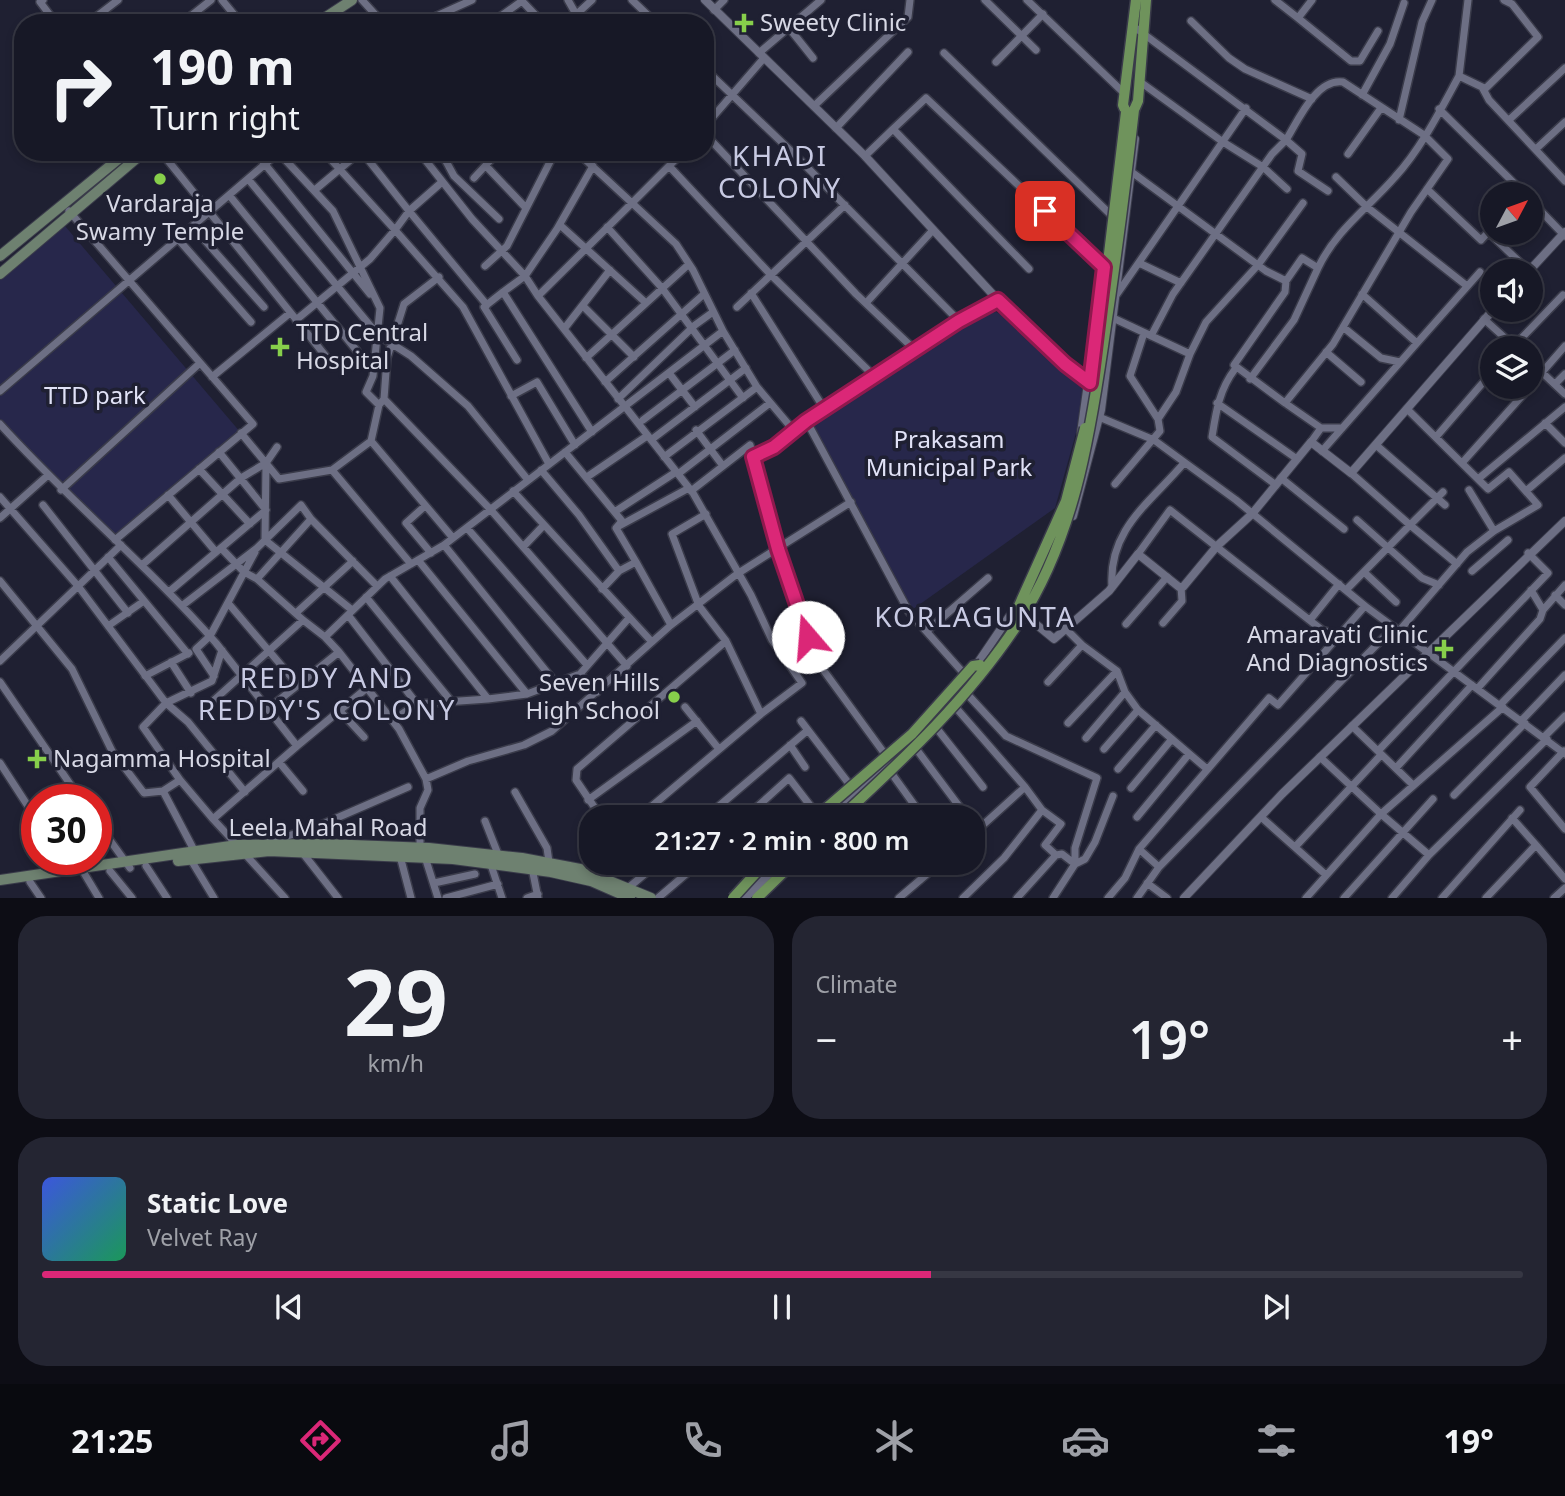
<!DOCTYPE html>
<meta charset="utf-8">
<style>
:root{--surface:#171826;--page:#242532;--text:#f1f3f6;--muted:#9ea0a7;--line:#363743;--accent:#db2777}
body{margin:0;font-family:"Noto Sans",sans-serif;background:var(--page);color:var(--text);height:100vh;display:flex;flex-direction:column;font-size:26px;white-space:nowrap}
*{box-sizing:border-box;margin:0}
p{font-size:23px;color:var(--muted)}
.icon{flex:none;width:38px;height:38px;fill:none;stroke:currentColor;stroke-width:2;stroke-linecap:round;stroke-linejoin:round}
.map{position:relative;height:898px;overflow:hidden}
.details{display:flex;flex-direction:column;gap:18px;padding:18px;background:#0d0d15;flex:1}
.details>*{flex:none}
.hud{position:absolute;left:14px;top:14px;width:700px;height:147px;border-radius:28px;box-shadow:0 4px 10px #0003,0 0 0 2px var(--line);background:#171826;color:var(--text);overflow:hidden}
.needle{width:46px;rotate:49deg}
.tools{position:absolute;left:1480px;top:182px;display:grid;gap:14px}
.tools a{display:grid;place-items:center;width:63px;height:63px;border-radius:50%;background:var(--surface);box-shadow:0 4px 10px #0003,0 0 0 2px var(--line);font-size:35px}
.speed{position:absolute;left:21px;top:784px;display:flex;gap:14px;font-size:35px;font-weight:700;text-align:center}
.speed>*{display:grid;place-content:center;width:91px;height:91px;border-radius:50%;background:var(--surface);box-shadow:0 4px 10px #0003,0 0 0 2px var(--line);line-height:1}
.speed .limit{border:10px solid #d22;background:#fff;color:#111}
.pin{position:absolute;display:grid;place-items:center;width:60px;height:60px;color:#fff;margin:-30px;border-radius:14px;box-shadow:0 4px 10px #0006}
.me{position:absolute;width:77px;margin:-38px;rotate:342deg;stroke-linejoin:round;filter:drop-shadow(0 0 5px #0008)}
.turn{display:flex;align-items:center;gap:24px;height:147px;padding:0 21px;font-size:32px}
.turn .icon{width:91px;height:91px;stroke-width:2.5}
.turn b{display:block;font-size:49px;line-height:60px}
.big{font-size:52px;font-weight:600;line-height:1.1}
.details .tile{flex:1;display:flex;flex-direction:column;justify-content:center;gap:10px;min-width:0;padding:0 24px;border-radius:28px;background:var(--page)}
.details .dial{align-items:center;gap:0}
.dial b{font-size:91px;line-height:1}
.song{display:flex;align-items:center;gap:21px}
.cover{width:84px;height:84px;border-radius:10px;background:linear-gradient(135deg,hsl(230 70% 55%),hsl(150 70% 35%))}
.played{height:7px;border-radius:4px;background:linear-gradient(90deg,var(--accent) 60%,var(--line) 60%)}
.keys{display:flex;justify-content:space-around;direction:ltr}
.heat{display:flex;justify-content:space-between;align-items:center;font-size:38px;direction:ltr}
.details .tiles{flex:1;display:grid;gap:18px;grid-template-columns:1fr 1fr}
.tile:last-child{grid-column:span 2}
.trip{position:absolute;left:579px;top:805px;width:406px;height:70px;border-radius:28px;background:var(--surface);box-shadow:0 4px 10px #0003,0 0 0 2px var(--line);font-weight:600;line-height:70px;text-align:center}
.dock{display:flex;height:112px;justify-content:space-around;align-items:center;background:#090a0f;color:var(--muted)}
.dock .icon{width:49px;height:49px}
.dock .active{color:var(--accent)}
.dock b{font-size:32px;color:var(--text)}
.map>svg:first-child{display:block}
</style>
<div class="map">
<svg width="1565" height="898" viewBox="0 0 1565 898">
<rect width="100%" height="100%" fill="#1f2032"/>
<path fill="#27274b" d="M65,226L241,433L115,540L61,490L0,420V278Z
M996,312C1039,330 1060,346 1090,383L1055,508L909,612L806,420L959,321Z"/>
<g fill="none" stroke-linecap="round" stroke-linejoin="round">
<g stroke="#3a3b4a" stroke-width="10">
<path id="minor" d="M43,0L40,2L56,23
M222,0L241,23
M362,0L383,23
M568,0L581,23
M632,0L656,23
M985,0L1036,50
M1027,0L1125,94
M1275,0L1298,18
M1312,0L1298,18L1351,61H1360L1378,31
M714,10L724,0
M1191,21L1229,58L1245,69L1312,99
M88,23L118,0
M182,23L211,0
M421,23L472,0
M491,23L522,1L543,23
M567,23L592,0
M1133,26L1286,140L1272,154L1173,294L1151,336
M789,28L813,58
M759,53L821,0
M944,53L1110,214
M996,62L1043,14
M705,69L793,153L959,321
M1459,76L1468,0
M1139,81L1223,142L1263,167L1287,189
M1484,90L1538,37L1512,4L1504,0
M1362,95L1390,44L1404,3
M814,106L908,17L910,0
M1439,109L1525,194
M1399,120L1422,22L1432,0
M1509,120L1565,68
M705,126L764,58
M836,128L908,52
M893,129L926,98L1104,266
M705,134L856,294L915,350
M1536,149L1565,122
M161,152L332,364
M255,152L370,294
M278,152L333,211L380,308L373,376L366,392L379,405L384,399
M324,152L395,230L409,211L487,305
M362,152L409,211L442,182
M419,152L472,219L525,276L557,229L593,166
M441,152L454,176L499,219
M577,152L632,203L538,296L693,493L751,595L772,640L802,683L761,714
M1348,154L1381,108
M865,156L893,129L1029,269
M486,166L526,208
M669,166L771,275L875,377
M1133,173L1266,271L1286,281L1302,258L1318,268C1336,230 1368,208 1395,177C1421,149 1441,109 1459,76L1482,87L1489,100L1565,181
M1336,177L1367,207L1467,286
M474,178L498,152
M248,179L378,335L411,356L468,406L528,480
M316,189L360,152
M1427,189L1481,240L1493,227
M229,195L357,351
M1531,201L1565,236
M69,211L253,424L115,540
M560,225L646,303
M193,227L264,307
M607,227L662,288L743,398
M1488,232L1529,271
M178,239L251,322
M1139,263L1181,283
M485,266L507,246L555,152
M439,277L404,304L387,358L384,399L490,509L627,666
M503,292L484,307L517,360
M751,293L825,410
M1117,294L1246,108
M538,296L525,276L503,292L592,432
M866,303L933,230
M583,306L634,357
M737,307L845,205
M1113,318L1190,354L1206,322L1258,265L1303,203
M1484,319L1516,348
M296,320L370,259L395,230L463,307L549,464
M1343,327L1381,358L1400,362
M564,329L610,270
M723,331L757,387L795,432
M1417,343L1480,272
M1512,348L1563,295
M1326,352L1361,382
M586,358L689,264
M1531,362L1565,394
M1235,369C1219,390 1216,412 1212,437L1276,485
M669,373L695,407
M212,377L290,313
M1250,379L1294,320L1318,268
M605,382L704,294
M1555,384L1565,374
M1531,385L1565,346
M0,391L278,153
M511,396L537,382L575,445
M618,399L695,325L713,312
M1217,403L1297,459
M1285,403L1234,365L1285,292L1286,281
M379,405L371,441L332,470L411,564
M1099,417L1154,440L1236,500L1365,606L1565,754
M1158,419L1176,392L1190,354
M643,420L735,350
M1545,423L1565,443
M0,424C69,500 148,566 216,643C243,677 270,712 297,746L213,819L180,780L143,727L166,703L212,681L222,650
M1321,428H1342
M696,430L723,466
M241,433L279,479L332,470
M1436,437L1493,371
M651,440L746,368
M371,441L453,538
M1311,442L1321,428L1285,403L1333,344L1411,212L1448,159L1424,135L1343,82C1316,78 1298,121 1286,140L1302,154L1298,171L1328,191
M1376,445L1445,505
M1322,451L1417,343L1362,294
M565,452L622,521L616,528L636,562
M664,457L757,387
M753,457L774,447L806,420
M266,463L265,540L352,610
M1462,463L1530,387
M199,469L250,524
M541,470L579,515L619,571
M678,474L770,403
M587,477L647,436
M1281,478L1344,529
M1478,479L1565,407
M1115,484L1160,431L1158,419L1130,376L1144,333
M61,490L200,363
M1469,490L1494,531
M513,491L652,642
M691,491L750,445L778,549L816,660L887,757
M1526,491L1565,458
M1443,492L1410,525L1457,564
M168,495L216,552
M0,497L78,586L166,703L188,722L245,792
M43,505L128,613
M425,506L406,523L431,553
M616,511L676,472
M0,518L47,476
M1357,520L1422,578L1439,585
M619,526L689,488
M467,528L587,665
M444,545L554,681
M523,547L544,525
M221,548L244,572L257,579
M1138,554L1170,510L1322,630L1339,635
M108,557L188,654
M418,560L527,694
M142,565L241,478L266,463L277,447
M1472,571L1508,540
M1364,572L1396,602
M390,576L488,699L417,704L393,720
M0,581L72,669L112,751L144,793L163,791
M1112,587C1108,529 1150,503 1184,463
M602,589L619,571L636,562L671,625
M1346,590L1410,525L1351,473
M1531,590L1543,610
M170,591L266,510L219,452
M1555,595L1565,605
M366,597L451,701
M228,603L298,685
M183,605L257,548L301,505L311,519
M296,613L353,561
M348,615L417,704
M303,620L257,579L311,519L377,586
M1310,620L1339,584
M1163,623L1182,601L1181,587
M1126,624L1167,577
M108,626L144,601
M928,630L988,578
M1399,631L1467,552L1494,531L1538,505L1509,472L1488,489L1407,409
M1082,645L1117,671L1125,692L1138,710L1207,769
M339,652L399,729L426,779L428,790L420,808V852
M0,661L121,545
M171,662L191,693
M580,674L597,692
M145,676L189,653
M214,676L196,649L210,636L255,552
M967,677L909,612L806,420L959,321L998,300
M0,682L81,800
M1048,682L1082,645L1065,628
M1477,689L1540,619L1543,610L1565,585
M968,695L1006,736L1097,778L1075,848V864
M488,699L527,694L580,674L629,618
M212,702L303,620L325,637
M1500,705L1565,638
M685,707L719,749
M268,709L339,652L325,637L385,579L444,545L723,331L693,270L676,244L632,203L683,152
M957,709L1025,787L1042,810L1061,824L1045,845L1056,855
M340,711L364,737
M801,721L853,789
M1521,721L1565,675
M1068,723L1117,671
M1352,726L1413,785
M938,730L983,787
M1544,737L1565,716
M1086,738L1125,692
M790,745L805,767
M297,746L368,687
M1104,749L1138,710
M917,750L959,806
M1378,751L1548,573L1528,553
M1564,751L1530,787L1565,829
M1320,757L1381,814L1503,707
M279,762L303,791
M0,763L37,820
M1396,768L1472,685
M1118,769L1156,725
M892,774L923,817
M426,779L468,761L524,745L552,731L671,625L737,574L851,502
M180,780L163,791L195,852
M1131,788L1172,739
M515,792L547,848L549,862
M1454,795L1525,723
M588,800L697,721
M757,807L789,778L819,817
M601,817L576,780L577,769L726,641
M639,817L761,714L726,641L699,606L672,534L706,514
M711,817L719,806L808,730
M1137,817L1189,754
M1261,817L1326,875
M1512,818L1536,845
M213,819L237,845
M96,821L130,868
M485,821L498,854
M973,834L1025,787
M269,842L316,827L408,787
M1295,847L1381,755
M1139,849L1159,867
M302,852L338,898
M245,854L285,898
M400,856L411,898
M425,857L438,898
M62,859L69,870
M191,860L214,898
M490,862L502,898
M146,866L167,898
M81,868L99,898
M532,868L538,898
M110,871L132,898
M580,873L592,858
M30,882L41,898
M434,883L475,874
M1147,883L1167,898
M628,888L658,863
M446,898L498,884
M527,898L538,894
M658,898L699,863
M899,898L940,863
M963,898L1004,858L1042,810
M1017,898L1056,855L1062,854L1075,864
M1053,898L1075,864L1085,859L1095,842L1113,796
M1108,898L1125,878L1139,849L1269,698L1278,705L1365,606
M1137,898L1159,867L1394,627
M1306,898L1381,814L1429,855
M1344,898L1433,799
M1392,898L1429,855L1547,739
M1442,898L1520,810
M1486,898L1536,845L1565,879
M1554,898L1565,888"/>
</g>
<g stroke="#3a3b4a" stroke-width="10">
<path id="tertiary" d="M705,0L865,156L998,300L1065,364L1093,383
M1529,271L1565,232
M1081,433L1102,283
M1073,516L1101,410L1135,139
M1021,612L1054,639L1109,591L1138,554L1179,587H1183L1217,546L1252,514L1311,442L1351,473L1493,310
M975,667L1013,611
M829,817L896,754
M745,898L780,863
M1184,898L1282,794L1565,521"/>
</g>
<g stroke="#3a3b4a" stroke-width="12">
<path id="secondary" d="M317,23L352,0
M0,256L127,152
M0,274L144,152
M178,861L269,851L453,859L551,872L591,881L630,898
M0,880L237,845L326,844L429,848L522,858L580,869L651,898"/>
</g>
<g stroke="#3a3b4a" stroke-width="13">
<path id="primary" d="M1134,110L1138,101L1146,0
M1126,112L1123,105L1136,0
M757,898L793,863"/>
</g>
<use href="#minor" stroke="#6d6f84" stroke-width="7"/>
<use href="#tertiary" stroke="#6d6f84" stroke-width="8"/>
<use href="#secondary" stroke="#6e8170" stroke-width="10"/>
<use href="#primary" stroke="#6f935c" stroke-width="10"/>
<g stroke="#3a3b4a" stroke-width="13" stroke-linecap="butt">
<path id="primary-bridge" d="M1105,287L1126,112
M1013,619L1066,501L1085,428
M816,817L912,734L973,666L980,665
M841,817C906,757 970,697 1019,622C1073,539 1089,441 1103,346C1115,267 1125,189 1134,110
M733,898L765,863"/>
</g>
<use href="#primary-bridge" stroke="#6f935c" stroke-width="10"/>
</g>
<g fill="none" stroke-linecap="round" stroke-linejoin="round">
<g stroke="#8e194d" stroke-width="18">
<path id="route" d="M808,637L778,549L753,457L774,447L806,421L959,321L998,300L1065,364L1090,383L1104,267L1045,211"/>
</g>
<use href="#route" stroke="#db2777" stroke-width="12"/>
</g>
<g fill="#87cf4b" stroke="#1f2032" stroke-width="2.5">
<path d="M740.5 12.5h7v7h7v7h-7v7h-7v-7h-7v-7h7z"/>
<circle cx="160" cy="179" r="7"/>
<path d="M276.5 336.5h7v7h7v7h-7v7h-7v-7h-7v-7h7z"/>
<path d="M1440.5 638.5h7v7h7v7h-7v7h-7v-7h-7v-7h7z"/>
<circle cx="674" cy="697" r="7"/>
<path d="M33.5 748.5h7v7h7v7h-7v7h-7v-7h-7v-7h7z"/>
</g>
<g text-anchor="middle" stroke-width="7" stroke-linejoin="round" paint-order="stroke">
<g font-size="24" fill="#d7d8e5" stroke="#1f2032" text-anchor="start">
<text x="760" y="31">Sweety Clinic</text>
<text x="160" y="212" text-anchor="middle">Vardaraja<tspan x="160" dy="28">Swamy Temple</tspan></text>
<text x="296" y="341">TTD Central<tspan x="296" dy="28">Hospital</tspan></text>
<text x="1428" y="643" text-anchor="end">Amaravati Clinic<tspan x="1428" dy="28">And Diagnostics</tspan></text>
<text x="660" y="691" text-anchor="end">Seven Hills<tspan x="660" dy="28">High School</tspan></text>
<text x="53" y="767">Nagamma Hospital</text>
</g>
<g font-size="24" fill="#e1e2f7" stroke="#1f2032">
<text x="95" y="404">TTD park</text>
<text x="949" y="448">Prakasam<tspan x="949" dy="28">Municipal Park</tspan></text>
</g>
<g font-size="24" fill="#d7d8e5" stroke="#1f2032">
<text x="328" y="836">Leela Mahal Road</text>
</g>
<g font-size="28" letter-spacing="2" fill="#c8cae3" stroke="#1f2032">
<text x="780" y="166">KHADI<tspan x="780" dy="32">COLONY</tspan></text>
<text x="975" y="627">KORLAGUNTA</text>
<text x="327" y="688">REDDY AND<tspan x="327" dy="32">REDDY'S COLONY</tspan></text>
</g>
</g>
</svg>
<div class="tools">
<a><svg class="needle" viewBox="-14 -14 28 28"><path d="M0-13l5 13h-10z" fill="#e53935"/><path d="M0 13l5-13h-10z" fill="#9ea0a7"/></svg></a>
<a><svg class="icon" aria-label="sound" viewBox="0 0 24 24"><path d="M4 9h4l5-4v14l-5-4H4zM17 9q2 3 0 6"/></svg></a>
<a><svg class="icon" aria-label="layers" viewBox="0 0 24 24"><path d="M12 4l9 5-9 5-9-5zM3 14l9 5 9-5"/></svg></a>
</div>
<div class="speed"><div class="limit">30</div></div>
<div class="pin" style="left:1045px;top:211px;background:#d93025"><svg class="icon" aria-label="arrive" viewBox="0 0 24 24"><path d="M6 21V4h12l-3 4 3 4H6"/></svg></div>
<svg class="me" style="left:808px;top:637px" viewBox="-20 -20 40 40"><circle r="19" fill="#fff"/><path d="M0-13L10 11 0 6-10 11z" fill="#db2777"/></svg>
<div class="trip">21:27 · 2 min · 800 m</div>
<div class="hud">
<div class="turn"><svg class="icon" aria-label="right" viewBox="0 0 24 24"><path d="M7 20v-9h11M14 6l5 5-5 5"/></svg><div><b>190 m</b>Turn right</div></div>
</div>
</div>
<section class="details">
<div class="tiles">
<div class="tile dial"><b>29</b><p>km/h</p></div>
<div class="tile"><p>Climate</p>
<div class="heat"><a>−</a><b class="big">19°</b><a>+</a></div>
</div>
<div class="tile">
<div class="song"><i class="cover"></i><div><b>Static Love</b><p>Velvet Ray</p></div></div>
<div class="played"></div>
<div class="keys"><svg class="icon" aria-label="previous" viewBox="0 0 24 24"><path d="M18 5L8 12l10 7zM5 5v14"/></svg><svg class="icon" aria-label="pause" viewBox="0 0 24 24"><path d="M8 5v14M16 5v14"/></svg><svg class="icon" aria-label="next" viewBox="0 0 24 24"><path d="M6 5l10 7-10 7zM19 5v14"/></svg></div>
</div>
</div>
</section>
<nav class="dock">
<b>21:25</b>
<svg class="icon active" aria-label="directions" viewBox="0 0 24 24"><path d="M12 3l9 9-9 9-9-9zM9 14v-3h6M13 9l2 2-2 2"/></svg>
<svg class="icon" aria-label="music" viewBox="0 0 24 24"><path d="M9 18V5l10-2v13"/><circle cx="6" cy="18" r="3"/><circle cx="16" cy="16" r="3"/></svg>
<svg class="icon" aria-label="phone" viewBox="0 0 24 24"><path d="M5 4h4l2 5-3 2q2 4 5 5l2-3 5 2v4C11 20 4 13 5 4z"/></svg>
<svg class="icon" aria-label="climate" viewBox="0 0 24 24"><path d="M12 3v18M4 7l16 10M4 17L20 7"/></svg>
<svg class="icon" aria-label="car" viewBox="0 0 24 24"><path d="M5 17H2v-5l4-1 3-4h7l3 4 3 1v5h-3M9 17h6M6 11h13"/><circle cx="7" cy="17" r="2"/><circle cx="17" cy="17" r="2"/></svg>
<svg class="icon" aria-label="filters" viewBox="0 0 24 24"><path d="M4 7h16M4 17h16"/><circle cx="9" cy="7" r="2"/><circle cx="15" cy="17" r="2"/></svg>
<b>19°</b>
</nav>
